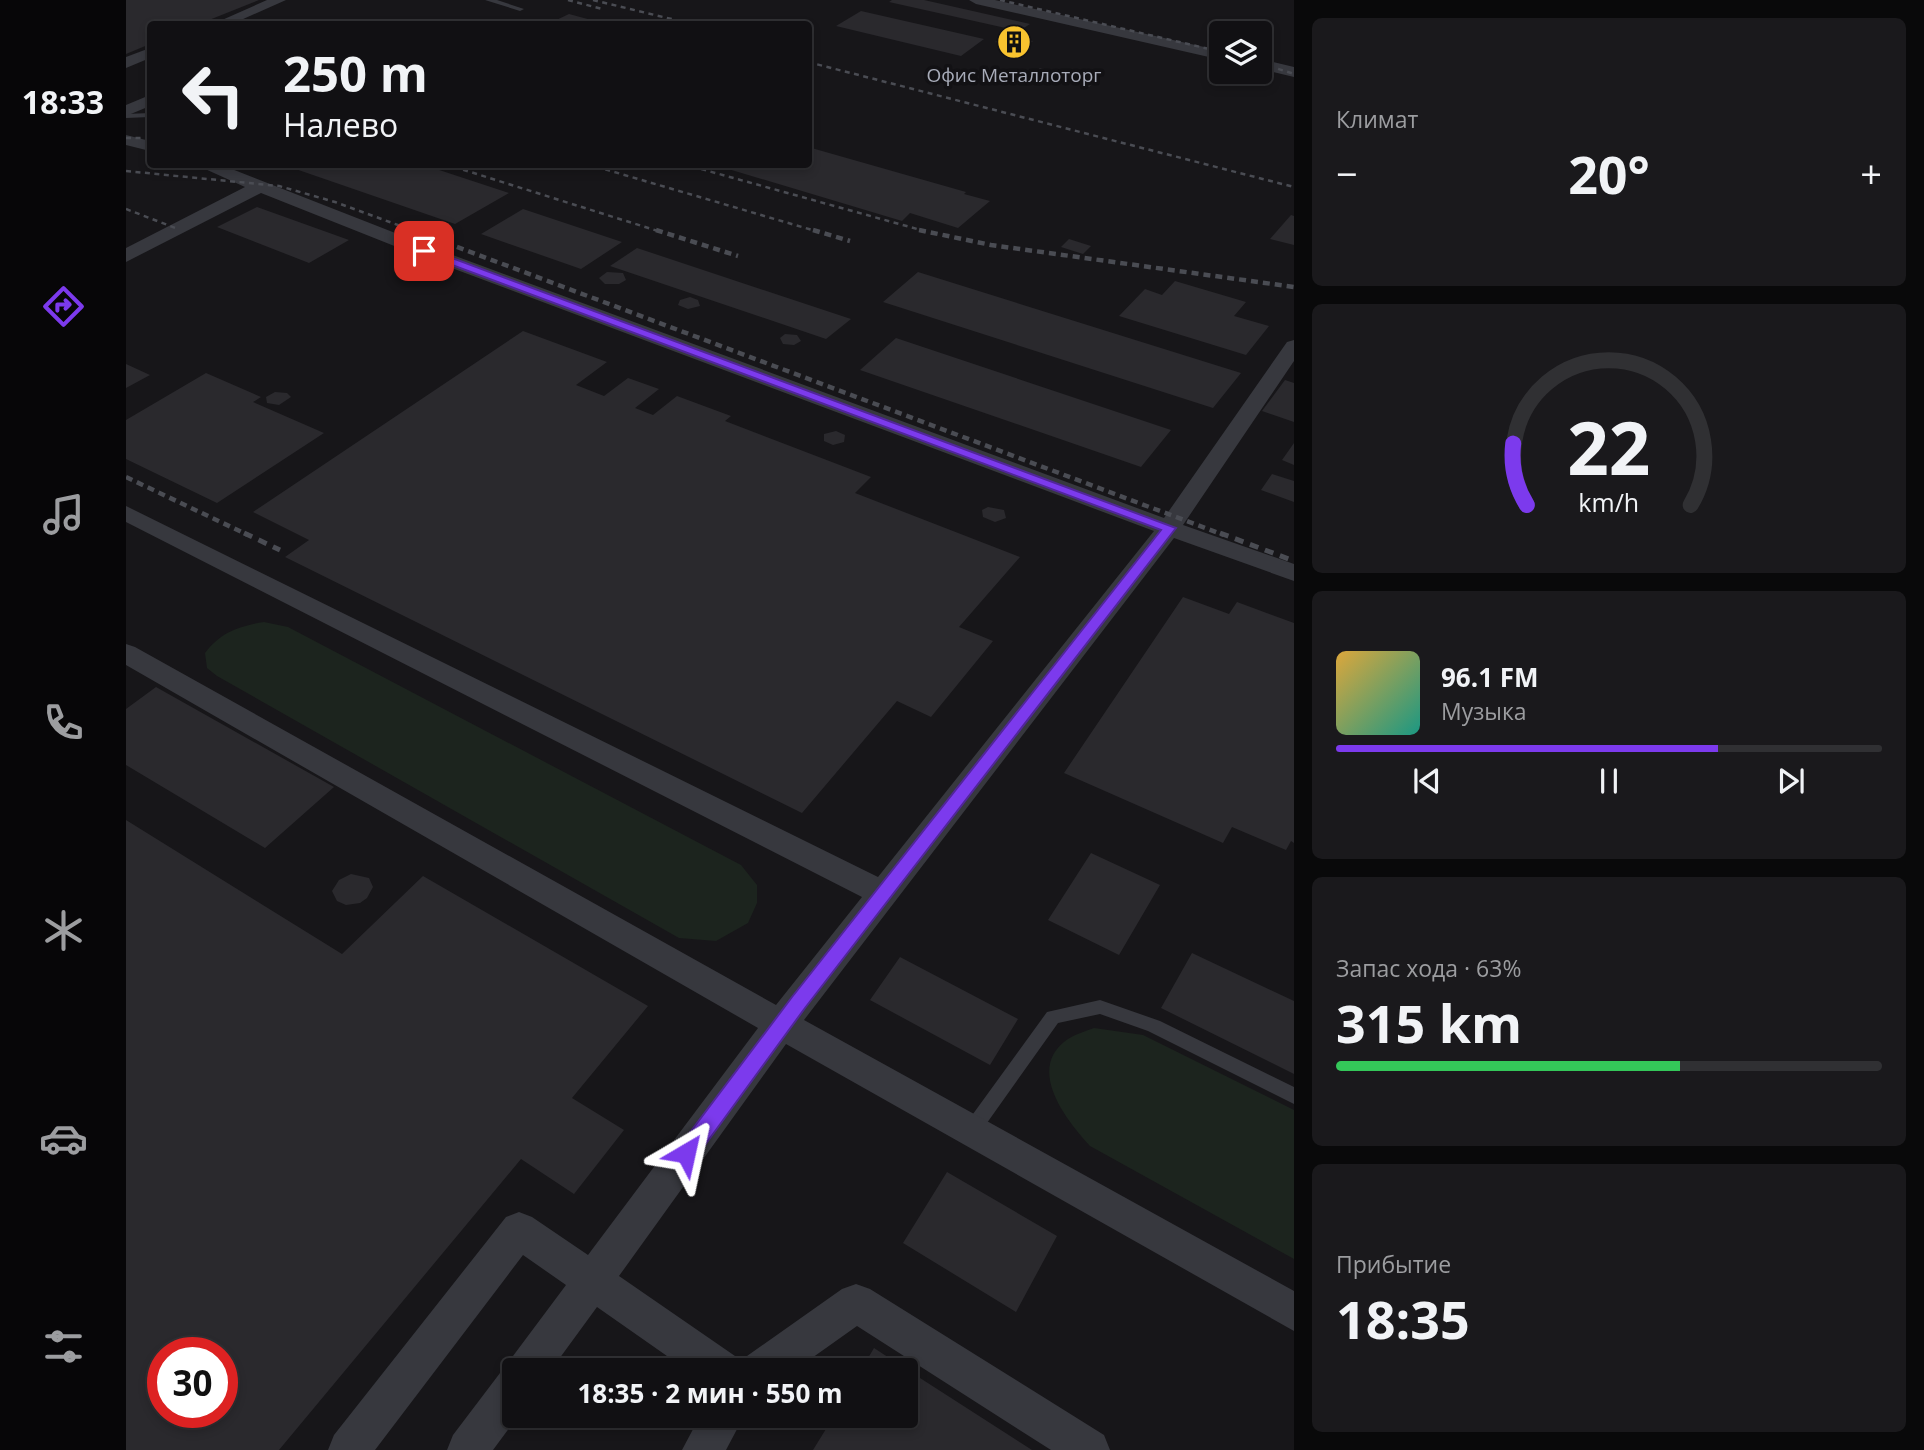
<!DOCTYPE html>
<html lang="ru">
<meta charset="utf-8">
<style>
:root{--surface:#111013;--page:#1a191c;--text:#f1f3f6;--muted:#9c9da0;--line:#303033;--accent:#7c3aed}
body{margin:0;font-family:"Open Sans",sans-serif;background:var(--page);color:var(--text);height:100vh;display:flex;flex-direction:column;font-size:26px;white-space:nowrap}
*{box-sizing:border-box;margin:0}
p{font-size:23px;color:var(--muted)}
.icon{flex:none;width:38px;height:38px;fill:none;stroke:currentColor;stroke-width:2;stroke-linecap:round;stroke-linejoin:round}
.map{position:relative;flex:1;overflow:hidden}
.drawer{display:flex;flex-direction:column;gap:18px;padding:18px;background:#09090a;width:630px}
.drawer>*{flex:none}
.guide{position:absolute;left:21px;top:21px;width:665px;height:147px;border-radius:7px;box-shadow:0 4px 10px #0003,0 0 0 2px var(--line);background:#111013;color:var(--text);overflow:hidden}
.buttons{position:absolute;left:1083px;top:21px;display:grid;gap:14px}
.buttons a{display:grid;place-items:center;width:63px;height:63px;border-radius:7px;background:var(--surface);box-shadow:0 4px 10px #0003,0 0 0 2px var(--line);font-size:35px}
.speed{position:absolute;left:21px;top:1337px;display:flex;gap:14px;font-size:35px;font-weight:700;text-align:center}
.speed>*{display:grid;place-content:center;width:91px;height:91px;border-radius:50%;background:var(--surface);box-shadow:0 4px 10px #0003,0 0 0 2px var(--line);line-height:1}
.speed .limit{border:10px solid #d22;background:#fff;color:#111}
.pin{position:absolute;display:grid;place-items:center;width:60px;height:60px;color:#fff;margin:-30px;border-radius:14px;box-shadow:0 4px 10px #0006}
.me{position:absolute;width:77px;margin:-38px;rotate:36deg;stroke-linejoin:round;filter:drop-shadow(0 0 5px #0008)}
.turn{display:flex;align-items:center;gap:24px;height:147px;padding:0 21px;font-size:32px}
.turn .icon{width:91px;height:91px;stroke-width:2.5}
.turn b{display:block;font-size:49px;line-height:60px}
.big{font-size:52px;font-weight:700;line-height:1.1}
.drawer .widget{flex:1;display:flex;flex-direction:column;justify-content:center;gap:10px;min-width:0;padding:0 24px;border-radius:10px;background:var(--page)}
.drawer .dial{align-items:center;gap:0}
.dial svg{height:182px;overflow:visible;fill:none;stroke:var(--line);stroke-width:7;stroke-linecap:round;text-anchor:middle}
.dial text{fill:var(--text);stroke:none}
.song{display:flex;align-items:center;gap:21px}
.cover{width:84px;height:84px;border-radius:10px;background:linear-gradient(135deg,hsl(40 70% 55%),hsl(170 70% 35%))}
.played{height:7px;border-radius:4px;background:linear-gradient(90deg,var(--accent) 70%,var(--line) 70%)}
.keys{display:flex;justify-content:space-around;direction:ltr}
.heat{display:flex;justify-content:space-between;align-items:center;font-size:38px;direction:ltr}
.charge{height:10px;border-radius:5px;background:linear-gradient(90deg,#34c759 63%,var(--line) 0)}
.trip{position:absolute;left:376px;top:1358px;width:416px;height:70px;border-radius:7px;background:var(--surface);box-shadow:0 4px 10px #0003,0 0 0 2px var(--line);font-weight:700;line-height:70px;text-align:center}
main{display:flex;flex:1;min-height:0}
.menu{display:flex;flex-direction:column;width:126px;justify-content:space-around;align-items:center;background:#070608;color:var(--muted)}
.menu .icon{width:49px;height:49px}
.menu .active{color:var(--accent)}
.menu b{font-size:32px;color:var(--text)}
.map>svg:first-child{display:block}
</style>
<main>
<nav class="menu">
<b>18:33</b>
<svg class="icon active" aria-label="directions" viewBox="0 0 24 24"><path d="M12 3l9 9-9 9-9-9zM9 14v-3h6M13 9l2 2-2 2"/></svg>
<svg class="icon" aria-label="music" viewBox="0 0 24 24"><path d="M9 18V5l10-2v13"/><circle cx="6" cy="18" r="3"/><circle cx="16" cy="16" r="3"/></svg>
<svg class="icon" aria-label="phone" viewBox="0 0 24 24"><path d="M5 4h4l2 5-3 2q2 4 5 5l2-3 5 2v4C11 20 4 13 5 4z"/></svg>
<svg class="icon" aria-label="climate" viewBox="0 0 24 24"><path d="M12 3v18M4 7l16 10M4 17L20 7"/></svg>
<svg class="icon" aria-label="car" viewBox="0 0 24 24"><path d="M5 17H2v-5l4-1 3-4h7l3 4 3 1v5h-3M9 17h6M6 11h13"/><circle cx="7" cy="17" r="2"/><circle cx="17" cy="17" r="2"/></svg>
<svg class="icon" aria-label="filters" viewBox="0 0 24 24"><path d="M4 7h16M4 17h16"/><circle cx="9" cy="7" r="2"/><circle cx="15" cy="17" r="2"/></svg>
</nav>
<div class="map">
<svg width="1168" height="1450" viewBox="0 0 1168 1450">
<rect width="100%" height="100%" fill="#171619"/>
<path fill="#1c241e" d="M138,622L162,627L615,865L631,885V903L622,923L590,941L553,938L91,676L81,668L79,653C95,632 113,626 138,622Z
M968,1028L1017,1035L1168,1110V1259L964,1146C940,1120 899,1068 942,1039C950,1034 960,1031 968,1028Z"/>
<path fill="#2a292d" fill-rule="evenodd" d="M0,0H133L73,24H24V44L0,54Z
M766,0H798L904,24L893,31L763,2Z
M735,11L858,39L835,56L710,26Z
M443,14L480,24H422Z
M880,35L907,41L897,49L869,42Z
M914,68L970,81L963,87L907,73Z
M682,147L840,192L838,194L864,201L832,228L784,213L776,221L589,165L682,164Z
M295,164L383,193L329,224L158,165Z
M131,207L223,240L183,263L91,227Z
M397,209L496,242L455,269L355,234Z
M1165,215L1168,216V245L1144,239Z
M943,239L965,246L957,254L935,247Z
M511,248L725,319L700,339L484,266Z
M481,272L497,273L500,280L493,284H479L473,278Z
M792,272L1115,373L1087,408L757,302Z
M1049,281L1120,302L1108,316L1143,326L1120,355L993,316L1019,289L1036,295Z
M564,297L572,300L574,306L562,309L552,305L554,300Z
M397,331L481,362L450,385L478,396L502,378L533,389L509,408L527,415L551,396L605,416L599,421L745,477L729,493L894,557L833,627L867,641L805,717L771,701L676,813L159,557L183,540L127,512Z
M659,334L671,335L675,341L668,345L657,344L654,338Z
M770,338L1045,430L1015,467L734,370Z
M0,364L24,375L0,388Z
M80,373L135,397L127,402L198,433L91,503L0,459V420Z
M1159,380L1168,383V422L1136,411Z
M149,392L161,393L165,397L153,405L141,403L140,397Z
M710,431L719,435L718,442L707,445L698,441V434Z
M1168,443V465L1156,460Z
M1146,474L1168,481V502L1135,490Z
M862,507L878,510L880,518L869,522L857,517L856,510Z
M1057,597L1103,614L1111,602L1168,623V843L1165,841L1160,850L1106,827L1097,843L938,773Z
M30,687L208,787L139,848L0,765V709Z
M0,820L216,954L297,876L522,1006L446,1098L498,1130L448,1194L395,1159L153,1450H0ZM37,1353H96V1412H37Z
M965,853L1034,885L993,955L922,920Z
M225,874L243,878L247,887L241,898L234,903L220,905L211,901L206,891L213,880Z
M1066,953L1168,1001V1074L1035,1008Z
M774,957L892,1019L864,1065L744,1000Z
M821,1172L931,1236L890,1312L777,1243Z
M748,1348L780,1369L906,1450H687L708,1416H780V1370H735Z"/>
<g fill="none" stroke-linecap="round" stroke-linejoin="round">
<path fill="#37383e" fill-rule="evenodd" d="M359,0H371L398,9L394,11Z
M24,113V117L0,118V114Z
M974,1000L1034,1021L1168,1087V1104L1022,1031L974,1014L932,1023L851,1137L845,1139L839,1137L836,1131L839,1125L921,1012Z"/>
<path fill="#37383e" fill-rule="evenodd" d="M141,0H160L106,24H87Z
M843,0H869L1096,51V60L850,4Z
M24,48V58L0,68V57Z
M1134,59L1168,67V77L1134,69Z
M24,95V106L0,116V105Z
M0,135L24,141V151L0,145Z
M68,164H93L305,247L1038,518L1161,342L1168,340V361L1057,525L1168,564V581L1048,538L678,1020L1168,1291V1331L660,1044L493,1276L609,1356L615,1370L621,1356L716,1289L730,1284L744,1289L978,1435L984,1450H925L731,1326L669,1370H561L471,1307L425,1370H388V1416H392L367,1450H321L327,1435L374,1373L381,1370L387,1356L440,1285L397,1255L249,1450H202L208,1435L380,1217L393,1212L406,1217L462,1255L632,1028L0,665V644L9,647L650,1005L736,897L0,522V506L752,877L1028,531L291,255L135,193L0,262V248L119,187Z
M574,1416H618L600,1450H556Z"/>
<path stroke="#4a4c53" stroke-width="2.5" stroke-dasharray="5 4.5" stroke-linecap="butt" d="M442,0L476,9
M467,0L566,24
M874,0L1096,52
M682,62L1168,187
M1134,63L1168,74
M0,138H24
M319,164L535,232
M461,164L693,232
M557,164L802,232
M0,171L153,186L209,202L291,232
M0,209L52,229"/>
<path stroke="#4a4c53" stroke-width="4.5" stroke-dasharray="7 5" stroke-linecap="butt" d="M286,230L1098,535
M530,230L612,256
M687,230L724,241
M793,230L865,245L1168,287
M0,477L122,535"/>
<path stroke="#4a4c53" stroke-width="5" stroke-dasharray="9 7" stroke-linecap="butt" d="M118,533L154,550
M1094,533L1168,561"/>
</g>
<path fill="#7c3aed" stroke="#51269a" stroke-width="2" d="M294,249H302L1050,528L679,1008L568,1160L560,1163L553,1160L550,1153L553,1147L666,997L1035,530L294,253Z"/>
<defs>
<g id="building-disc" transform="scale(1.75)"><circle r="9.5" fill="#f8c32f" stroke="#121114"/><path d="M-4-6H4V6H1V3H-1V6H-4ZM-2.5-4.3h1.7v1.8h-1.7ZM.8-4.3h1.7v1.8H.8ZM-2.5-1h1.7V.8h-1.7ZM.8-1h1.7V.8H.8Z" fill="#111"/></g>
</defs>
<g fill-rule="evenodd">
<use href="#building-disc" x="888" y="42"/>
</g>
<g text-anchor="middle" stroke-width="7" stroke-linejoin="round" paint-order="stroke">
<g font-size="19" fill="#a8acb9" stroke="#121114">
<text x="888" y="82">Офис Металлоторг</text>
</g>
</g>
</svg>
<div class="buttons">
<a><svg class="icon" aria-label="layers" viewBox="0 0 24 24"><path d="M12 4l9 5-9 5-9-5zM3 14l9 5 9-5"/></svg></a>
</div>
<div class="speed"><div class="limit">30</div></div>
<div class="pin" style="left:298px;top:251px;background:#d93025"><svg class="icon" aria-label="arrive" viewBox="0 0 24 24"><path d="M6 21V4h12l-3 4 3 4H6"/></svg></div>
<svg class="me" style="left:560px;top:1153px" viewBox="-20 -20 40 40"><path d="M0-17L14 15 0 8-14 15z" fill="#7c3aed" stroke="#fff" stroke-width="4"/></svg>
<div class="trip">18:35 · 2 мин · 550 m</div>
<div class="guide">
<div class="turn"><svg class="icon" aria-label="left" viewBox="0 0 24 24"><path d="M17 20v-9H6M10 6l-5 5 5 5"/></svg><div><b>250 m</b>Налево</div></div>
</div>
</div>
<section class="drawer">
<div class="widget"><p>Климат</p>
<div class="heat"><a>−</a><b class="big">20°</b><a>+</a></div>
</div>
<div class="widget dial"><svg viewBox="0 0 100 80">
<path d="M14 69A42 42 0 1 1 86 69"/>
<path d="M14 69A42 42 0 0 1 8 42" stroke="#7c3aed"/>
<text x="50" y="56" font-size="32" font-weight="700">22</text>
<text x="50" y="72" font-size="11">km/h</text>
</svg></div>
<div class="widget">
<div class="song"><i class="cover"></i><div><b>96.1 FM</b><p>Музыка</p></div></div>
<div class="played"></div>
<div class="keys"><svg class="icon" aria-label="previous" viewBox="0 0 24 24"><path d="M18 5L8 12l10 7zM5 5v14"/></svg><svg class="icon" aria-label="pause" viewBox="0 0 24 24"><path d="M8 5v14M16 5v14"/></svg><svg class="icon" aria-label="next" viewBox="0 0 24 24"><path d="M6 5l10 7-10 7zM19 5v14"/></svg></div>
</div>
<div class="widget"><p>Запас хода · 63%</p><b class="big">315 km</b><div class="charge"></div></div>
<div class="widget"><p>Прибытие</p><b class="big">18:35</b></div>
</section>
</main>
